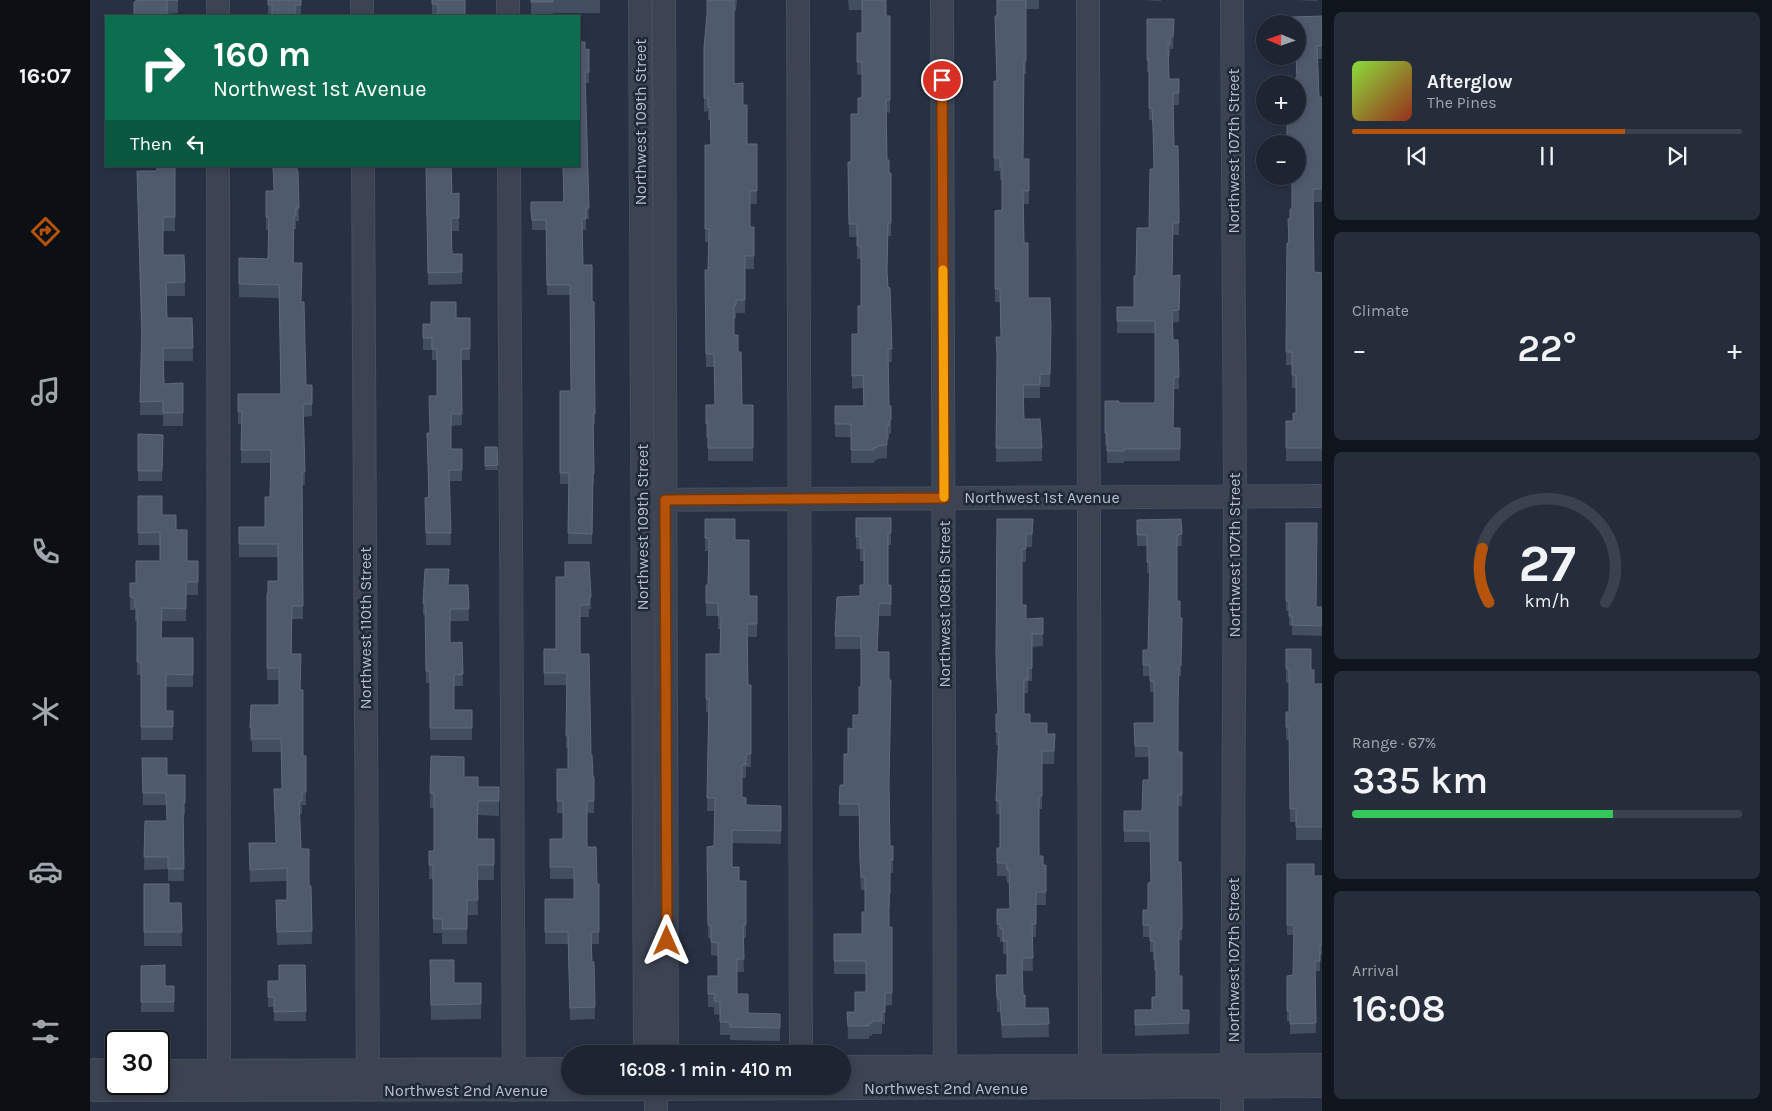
<!DOCTYPE html>
<meta charset="utf-8">
<style>
:root{--surface:#1e2532;--page:#262d3a;--text:#f1f3f6;--muted:#a1a5ac;--line:#3c424d;--accent:#b45309}
body{margin:0;font-family:Karla,sans-serif;background:var(--page);color:var(--text);height:100vh;display:flex;flex-direction:column;font-size:19px;white-space:nowrap}
*{box-sizing:border-box;margin:0}
p{font-size:16px;color:var(--muted)}
.icon{flex:none;width:28px;height:28px;fill:none;stroke:currentColor;stroke-width:2;stroke-linecap:round;stroke-linejoin:round}
.map{position:relative;flex:1;overflow:hidden}
.drawer{display:flex;flex-direction:column;gap:12px;padding:12px;background:#10141c;width:450px}
.drawer>*{flex:none}
.top-card{position:absolute;left:15px;top:15px;width:475px;height:152px;border-radius:0px;box-shadow:0 2px 8px #0003,0 0 0 1px var(--line);background:#0b6e4f;color:#fff;overflow:hidden}
.needle{width:32px;rotate:272deg}
.controls{position:absolute;left:1166px;top:15px;display:grid;gap:10px}
.controls a{display:grid;place-items:center;width:50px;height:50px;border-radius:50%;background:var(--surface);box-shadow:0 2px 8px #0003,0 0 0 1px var(--line);font-size:25px}
.speed{position:absolute;left:15px;top:1030px;display:flex;gap:10px;font-size:25px;font-weight:700;text-align:center}
.speed>*{display:grid;place-content:center;width:65px;height:65px;border-radius:50%;background:var(--surface);box-shadow:0 2px 8px #0003,0 0 0 1px var(--line);line-height:1}
.speed .limit{border:2px solid #111;border-radius:8px;background:#fff;color:#111}
.pin{position:absolute;display:grid;place-items:center;width:42px;height:42px;color:#fff;margin:-21px;border:2px solid #fff;border-radius:50%;box-shadow:0 1px 5px #0007}
.me{position:absolute;width:55px;margin:-28px;rotate:0deg;stroke-linejoin:round;filter:drop-shadow(0 0 4px #0008)}
.turn{display:flex;align-items:center;gap:18px;height:105px;padding:0 25px;font-size:22px}
.turn .icon{width:65px;height:65px;stroke-width:2.5}
.turn b{display:block;font-size:35px;line-height:42px}
.then{display:flex;align-items:center;height:48px;padding:0 25px;background:#0003;gap:10px;font-size:19px}
.big{font-size:38px;font-weight:600;line-height:1.1}
.drawer .tile{flex:1;display:flex;flex-direction:column;justify-content:center;gap:8px;min-width:0;padding:0 18px;border-radius:8px;background:var(--page)}
.drawer .dial{align-items:center;gap:0}
.dial svg{height:130px;overflow:visible;fill:none;stroke:var(--line);stroke-width:7;stroke-linecap:round;text-anchor:middle}
.dial text{fill:var(--text);stroke:none}
.song{display:flex;align-items:center;gap:15px}
.cover{width:60px;height:60px;border-radius:8px;background:linear-gradient(135deg,hsl(90 70% 55%),hsl(10 70% 35%))}
.played{height:5px;border-radius:2px;background:linear-gradient(90deg,var(--accent) 70%,var(--line) 70%)}
.keys{display:flex;justify-content:space-around;direction:ltr}
.heat{display:flex;justify-content:space-between;align-items:center;font-size:28px;direction:ltr}
.charge{height:8px;border-radius:4px;background:linear-gradient(90deg,#34c759 67%,var(--line) 0)}
.trip{position:absolute;left:471px;top:1045px;width:290px;height:50px;border-radius:25px;background:var(--surface);box-shadow:0 2px 8px #0003,0 0 0 1px var(--line);font-weight:600;line-height:50px;text-align:center}
main{display:flex;flex:1;min-height:0}
.dock{display:flex;flex-direction:column;width:90px;justify-content:space-around;align-items:center;background:#0c0f14;color:var(--muted)}
.dock .icon{width:35px;height:35px}
.dock .on{color:var(--accent)}
.dock b{font-size:22px;color:var(--text)}
.map>svg:first-child{display:block}
</style>
<main>
<nav class="dock">
<b>16:07</b>
<svg class="icon on" aria-label="directions" viewBox="0 0 24 24"><path d="M12 3l9 9-9 9-9-9zM9 14v-3h6M13 9l2 2-2 2"/></svg>
<svg class="icon" aria-label="music" viewBox="0 0 24 24"><path d="M9 18V5l10-2v13"/><circle cx="6" cy="18" r="3"/><circle cx="16" cy="16" r="3"/></svg>
<svg class="icon" aria-label="phone" viewBox="0 0 24 24"><path d="M5 4h4l2 5-3 2q2 4 5 5l2-3 5 2v4C11 20 4 13 5 4z"/></svg>
<svg class="icon" aria-label="climate" viewBox="0 0 24 24"><path d="M12 3v18M4 7l16 10M4 17L20 7"/></svg>
<svg class="icon" aria-label="car" viewBox="0 0 24 24"><path d="M5 17H2v-5l4-1 3-4h7l3 4 3 1v5h-3M9 17h6M6 11h13"/><circle cx="7" cy="17" r="2"/><circle cx="17" cy="17" r="2"/></svg>
<svg class="icon" aria-label="filters" viewBox="0 0 24 24"><path d="M4 7h16M4 17h16"/><circle cx="9" cy="7" r="2"/><circle cx="15" cy="17" r="2"/></svg>
</nav>
<div class="map">
<svg width="1232" height="1111" viewBox="0 0 1232 1111">
<rect width="100%" height="100%" fill="#283143"/>
<g fill="none" stroke-linecap="round" stroke-linejoin="round">
<g stroke="#464d5c" stroke-width="24">
<path id="minor" d="M128,0V16
M272,0V16
M418,0V16
M550,0L555,1054
M574,0L577,1054
M708,0L711,1054
M852,0L855,1088
M998,0L1000,1087
M128,166L129,1090
M273,166L278,1090
M419,166L424,1090
M561,500L1232,496
M752,1067L1232,1065
M69,1071L480,1069
M0,1073L5,1070L26,1071
M564,1086L566,1089V1111
M0,1088L4,1090L566,1089L1232,1086
M1142,1111L1145,496L1142,0"/>
</g>
<use href="#minor" stroke="#3c4453" stroke-width="22"/>
</g>
<path fill="#434e61" d="M88,0V13L77,14L44,2Z
M178,0H211V16H178Z
M342,0L375,16H342Z
M441,0H510V13H463V16H441Z
M617,0H647L646,11H644V84L653,105L657,144H667V204H660V227H664V269H655V313H646V318L644,319V335L648,352L652,405H663V461H618V437H616V405H625L624,367H616L615,270H618L619,242H615V145H621L620,120H618V111L614,112V48L617,14Z
M758,0H796V16H800V113L797,112V160L799,173H801V236H798L797,273L798,287L800,288L802,362H798L799,406H801V433L799,434V439H797V458L787,459V460L784,461V463H761V437H745V406H773V388L762,389V334H768L771,306V259H767V237H759L758,162H761L768,114L772,98V75L767,74V33H772V10H759Z
M907,0H949V9H936V74H934L933,159H939V204H933L934,243L938,298L961,340L960,387H950V398H933L934,419L952,448V461L906,462L907,366L906,337H911L910,302H905V211L912,210V179L910,180V171H904V81H907L905,16H907Z
M1052,0H1071V1Z
M1207,0H1227V1Z
M1232,16V59H1228L1229,97H1232V202H1223L1224,272L1232,273V461H1196V421H1203L1206,413V388H1202V365H1196L1197,243H1198L1200,219L1202,209L1208,116L1206,57H1203V56H1208Z
M1057,19L1084,31L1083,49H1080V56H1078L1079,79H1089V105H1083L1084,146L1089,209V235H1083L1082,276L1090,288L1089,322L1082,323L1083,340L1089,377V389H1084L1083,428H1090V461H1034V463H1017V445H1015V401L1029,403H1065V333H1027V307H1044L1046,276L1059,228L1064,169L1063,137L1062,120H1059V72H1057Z
M499,49V83H495L499,219H496V230H492L493,265L502,301L504,302L505,424L503,425L504,483H503L502,544H478L479,484H470V461L481,391L480,295H457L456,230H442L441,202H473L495,50Z
M85,166V231H73V255H94L95,296H77V318H102L103,361H74V384L93,383V426H73V415H50L51,336L47,171H67Z
M336,166H392V167L361,168L362,194L369,218V231H362V254H372V284L338,285Z
M207,171H208L209,221H206V229H204V263L212,276L211,302L216,385H222V416L214,417L215,485H212L213,619H202V654L210,690L213,756L216,792V805H212V814H210L211,849L219,886H221L222,944L187,945L186,900H197V881L160,882L159,843H186L184,789H192L191,752H162V741H160L161,705H189V680H177V593H178L188,581V557H149V527H175L180,497V463H151V424H148V394H191L189,298L149,297V258L178,259L179,230H176V191H183Z
M366,318H380V360H371L372,425L361,426V449H372V481H359L361,545H336L335,498L338,497L340,433L347,396V360H342V350H333V324H341Z
M48,434L73,435L72,481H48Z
M395,447H407L408,470H395Z
M48,496L72,515L86,530L97,561H108V595H96V621H72V638H103V687H76V711H83V740H51V675H47V621H45V610H40V583H46L70,561V545H48Z
M766,518H801V545H798V585H801V616H789L787,652L799,793L800,846H803V873H800V907H799V927H802V1005L795,1006V1024H792V1034H782V1036H779V1039H758L757,1012H765L776,992V974H744V934H772L775,912V890H771L770,873L769,816H749L750,785H754L758,754L763,729L769,715L771,687V649H745V636L770,596L774,585V561H770V549H766Z
M615,519L645,540L659,596H667V637H657L658,685H661V767H656V778H652V797L656,805L691,806V844L642,843V867L649,881H656V938H653L654,972H647V994L658,1013L690,1014V1041L640,1040V1035H630V1015L624,1014V1007H618V976H628V956L621,955V938H618L617,847L624,846L625,811H617L619,712H616V654H630L631,629H628V616H616V585H618L619,551H615Z
M907,519H943L942,547H936V562H932V605L936,619L953,618V646L942,647V681H938V693H934V714L940,723L957,734H965L964,764H952V809H949V856L953,865H956V905H946V937H942L943,971H932L933,995L935,1008H958L959,1037L912,1038L910,1012H907L906,975H917V954H913V942H910V937H907V909H920L919,883H917L916,876H907V848H910V814H906L908,745H906V714H908L906,669Z
M1091,519L1092,546H1087V601L1090,618H1092L1091,676H1089L1088,752L1092,780V806H1088V862L1092,910V940H1089V976L1092,1010H1099V1034L1045,1036V1010H1062L1066,997V971H1064V952H1060V937H1053V910H1058L1061,882L1060,842H1034V811H1052L1059,780V757H1045L1044,723H1064V692H1060V676H1053V650H1058L1060,573H1057V546H1047V520Z
M1196,523L1226,607H1232V636L1202,635V626L1199,625V611H1196Z
M466,577L501,597V609H499V617H490V654L503,777H504V813H497V847L507,884H509V944H501L502,962H504L505,1019L480,1020L478,944H455V899H484V879H460V839H473V813H467V769H478V748H476L477,685H454V649H466Z
M359,585H378L379,621H360V643L372,642L373,686H364V710H382V740H340V683H336L335,615H333V603Z
M1196,649L1221,670L1224,684H1232V840H1206V822H1200L1199,740H1196V712H1199V682L1196,683Z
M341,756L388,787H409V816L388,815V839H404V880H387L388,915H377V944H352V933H343V879H339V851H344V808H340Z
M52,758L77,775H95V815H93L94,881H78V869L54,870L55,821H77L76,805H53Z
M1197,864L1224,876H1232V955H1230V971H1225L1226,1033L1200,1034V1021H1197V976L1203,975L1204,935H1197Z
M54,884L79,903H91L92,946H54Z
M340,960L364,983H391V1019L341,1020Z
M215,965L216,1021H184V1007H178V981H189Z
M51,966L75,986H84V1012H51Z"/>
<path fill="#505a6d" stroke="#606a7c" d="M46,0H88H77V16H44V2H46Z
M178,0H211V5H205V16H182V5H178Z
M342,0H375V16H348V4H342Z
M441,0H463V2H441Z
M617,0H644V84L653,83V105H657V144H667V191H660V227H664V256H655V300H646V305L644,306V335H648V352H651L652,405H663V448H618V423L616,424V405H625L624,354H616L615,270H618L619,229H615V145H621L620,107H618V98H614V48L617,14Z
M772,0H796V16H800V100H796L797,160H799V173H801V223H798L797,271L798,287L800,288L802,349H798L799,406H801V420L799,421V426H797V445L787,446V448H783L784,450H761V424H745V406H774L773,375L762,376V334H768V306H771V246H767V224H759L758,162H761V114H768V98H772V62H767V33H772Z
M907,0H936V61H934L933,159H939V191H933L934,243H938V298H960L961,327L960,374H950V385H933L934,419H950L952,448H906L907,354L906,337H911L910,289H905V211L912,210V166L910,167V158H904V81H907L905,16H907Z
M1232,16V46H1227L1229,97H1232V189H1223L1224,272L1232,273V448H1196V421H1203V413H1206V375H1202V352H1196L1197,243H1199L1198,219H1200V209H1202V176H1208V144H1197V116H1208V84H1205V78H1207L1206,56H1208V24H1202V17Z
M1057,19H1084L1083,36L1080,37V44H1078L1079,79H1089V93H1083L1084,146H1088L1089,209V223H1083L1082,276L1090,275L1089,310L1082,311L1083,340H1088L1089,377H1084L1083,428H1090V449H1034V451H1017V433H1015V401H1029V403H1065V321H1027V307H1044V276H1046L1047,228H1059L1060,169H1064L1063,125L1062,108H1059V60H1057Z
M489,42H495V50L499,49V72H495L499,208H496V219H492L493,265H502V301L504,302L505,414H503L504,473H503L502,534L478,533L479,473H470V391H481L480,285H457L456,220H442L441,211V202H474L473,166H489Z
M67,166H85V217H73V255H94L95,282L76,283L77,318H102L103,348H73L74,384L93,383V413H73V401L50,402L52,329L47,171H67Z
M183,166H207V171H208L209,208H206V216H204L203,263H212L211,302H214L216,385H222V404H213L215,472H212L213,606H202L201,654H211L210,690H213V756H216V792H212V801H209L211,849H219V886H221L222,931L187,932L186,900H197V868L160,870L159,843H186L184,789H192L191,739H162V728H160L161,705H189V668H177V593H178V581H188V544H149V527H175V497H180L181,450H151L152,411L148,412V394H191L189,285L149,284V258L178,259L179,217H176V191H184Z
M336,166H361L362,194L369,193V218H361L362,254H372V272L338,273Z
M341,302H366V318H380V349H371L372,414H361V449H372V470H359L361,533H336L335,498L339,497L337,433H340L339,396H347V349H342V338H333V324H341Z
M48,434L73,435L72,471H48Z
M395,447H407L408,465L395,466Z
M48,496H72V515H86V530H97V561H108V582H96V609L72,608L71,638H103V675L76,674V711H83V727H51V662H47V608H45V598L40,597V583H46V561H70V532L48,533Z
M766,518H801V533H798V585H801V604L789,603L787,652H799V680H801L799,785L800,846H803V860H800V894H799V927H802V993H795V1012H792V1021H782V1023H778L779,1026H758L757,1012H765V992H776V961H744V934H772V912H775V877H771L770,860L769,804H749L750,785H754V754H758V728L763,729V715H769V687H771V636H745L747,597L770,596V585H774V548H770V536L766,537Z
M615,519H645V540H659V596H667V624H657L658,685H661V754H656V765H652V797L656,798V805L691,806V831L642,830V867H649V881H656V925H653L654,959H647V994H658V1013L690,1014V1028L640,1027V1022H630V1002L624,1001L625,994H618V976H628V943L621,942V925H618L617,847L624,846L625,798H617L619,699H616V654H630L631,616H628V603H616V585H618L619,538H615Z
M907,519H943L942,534H936V549H932V605H936V619L953,618V634H942V668H938V680H934V714H940V723H957V734H965L964,751H952V796H949V856H953V865H956V892H946V924H942L943,958H932L933,995H935V1008H958L959,1024L912,1025L910,999H907L906,975H917V941H913V929H910V924H907V909H920L919,870H917L916,863H907V848H910V801H906L909,732H906V714H908L906,656Z
M1091,519L1092,534L1087,535V601H1090V618H1092L1091,665H1089L1088,699V752H1092V795H1088V862H1091L1092,910V929H1089V976H1092V1010H1099V1023L1045,1025V1010H1062V997H1066V960H1064V941H1060V925H1053V910H1058V883L1061,882L1060,831H1034V811H1052L1053,780H1059V746H1045L1044,723H1064V681H1060V665H1053V650H1058L1060,562H1057V535H1047V520Z
M1196,523H1227L1226,607H1232V626L1202,625V616H1199V601H1196Z
M475,562H499L501,597H499V605H490V654H499L501,755H502L503,777H504V801H497V847H506L507,884H509V932H501L502,962H504L505,1007L480,1008L478,932H455V899H484V867H460V839H473V801H467V769H478V736H476L477,673H454V649H466V577H475Z
M335,569H359L358,585H378L379,609H360V643L372,642L373,674L364,675V710H382V728H340V671H336L335,603H333Z
M1196,649H1221V670H1224V684H1232V827H1206V809H1200L1199,727H1196V712H1199V669H1196Z
M341,756L374,757V777H388V787H409V801H388L387,839H404V865H387L388,900H377V929H352L353,919H343V865H339V851H344V793H340Z
M52,758H77V775H95V803H93L94,869H78V857H54L55,821H77L76,793H53Z
M1197,864H1224V876H1232V945H1230V961H1225L1226,1023L1200,1024V1011H1197V976L1203,975L1204,925H1197Z
M54,884H79V903H91L92,932H54Z
M340,960H364V983H391V1004L341,1005Z
M75,965V986H84V1002H51V966Z
M189,965H215L216,1011L184,1012V997H178V981H189Z"/>
<g fill="none" stroke-linecap="round" stroke-linejoin="round">
<g stroke="#753606" stroke-width="12">
<path id="route" d="M577,941L575,500L854,498L852,80"/>
</g>
<use href="#route" stroke="#b45309" stroke-width="9"/>
<path stroke="#f59e0b" stroke-width="9" d="M853,270L854,497"/>
</g>
<g text-anchor="middle" stroke-width="5" stroke-linejoin="round" paint-order="stroke">
<g font-size="16" fill="#b9bfcd" stroke="#202938">
<text transform="translate(550 122) rotate(-90)" y="6">Northwest 109th Street</text>
<text transform="translate(1143 151) rotate(-90)" y="6">Northwest 107th Street</text>
<text x="952" y="503">Northwest 1st Avenue</text>
<text transform="translate(552 527) rotate(-90)" y="6">Northwest 109th Street</text>
<text transform="translate(1144 555) rotate(-90)" y="6">Northwest 107th Street</text>
<text transform="translate(854 604) rotate(-90)" y="6">Northwest 108th Street</text>
<text transform="translate(275 628) rotate(-90)" y="6">Northwest 110th Street</text>
<text transform="translate(1143 960) rotate(-90)" y="6">Northwest 107th Street</text>
<text x="856" y="1094">Northwest 2nd Avenue</text>
<text x="376" y="1096">Northwest 2nd Avenue</text>
</g>
</g>
</svg>
<div class="controls">
<a><svg class="needle" viewBox="-14 -14 28 28"><path d="M0-13l5 13h-10z" fill="#e53935"/><path d="M0 13l5-13h-10z" fill="#a1a5ac"/></svg></a>
<a>+</a>
<a>−</a>
</div>
<div class="speed"><div class="limit">30</div></div>
<div class="pin" style="left:852px;top:80px;background:#d93025"><svg class="icon" aria-label="arrive" viewBox="0 0 24 24"><path d="M6 21V4h12l-3 4 3 4H6"/></svg></div>
<svg class="me" style="left:577px;top:941px" viewBox="-20 -20 40 40"><path d="M0-17L14 15 0 8-14 15z" fill="#b45309" stroke="#fff" stroke-width="4"/></svg>
<div class="trip">16:08 · 1 min · 410 m</div>
<div class="top-card">
<div class="turn"><svg class="icon" aria-label="right" viewBox="0 0 24 24"><path d="M7 20v-9h11M14 6l5 5-5 5"/></svg><div><b>160 m</b>Northwest 1st Avenue</div></div>
<div class="then">Then<svg class="icon" aria-label="left" viewBox="0 0 24 24"><path d="M17 20v-9H6M10 6l-5 5 5 5"/></svg></div>
</div>
</div>
<section class="drawer">
<div class="tile">
<div class="song"><i class="cover"></i><div><b>Afterglow</b><p>The Pines</p></div></div>
<div class="played"></div>
<div class="keys"><svg class="icon" aria-label="previous" viewBox="0 0 24 24"><path d="M18 5L8 12l10 7zM5 5v14"/></svg><svg class="icon" aria-label="pause" viewBox="0 0 24 24"><path d="M8 5v14M16 5v14"/></svg><svg class="icon" aria-label="next" viewBox="0 0 24 24"><path d="M6 5l10 7-10 7zM19 5v14"/></svg></div>
</div>
<div class="tile"><p>Climate</p>
<div class="heat"><a>−</a><b class="big">22°</b><a>+</a></div>
</div>
<div class="tile dial"><svg viewBox="0 0 100 80">
<path d="M14 69A42 42 0 1 1 86 69"/>
<path d="M14 69A42 42 0 0 1 10 36" stroke="#b45309"/>
<text x="50" y="56" font-size="32" font-weight="700">27</text>
<text x="50" y="72" font-size="11">km/h</text>
</svg></div>
<div class="tile"><p>Range · 67%</p><b class="big">335 km</b><div class="charge"></div></div>
<div class="tile"><p>Arrival</p><b class="big">16:08</b></div>
</section>
</main>
